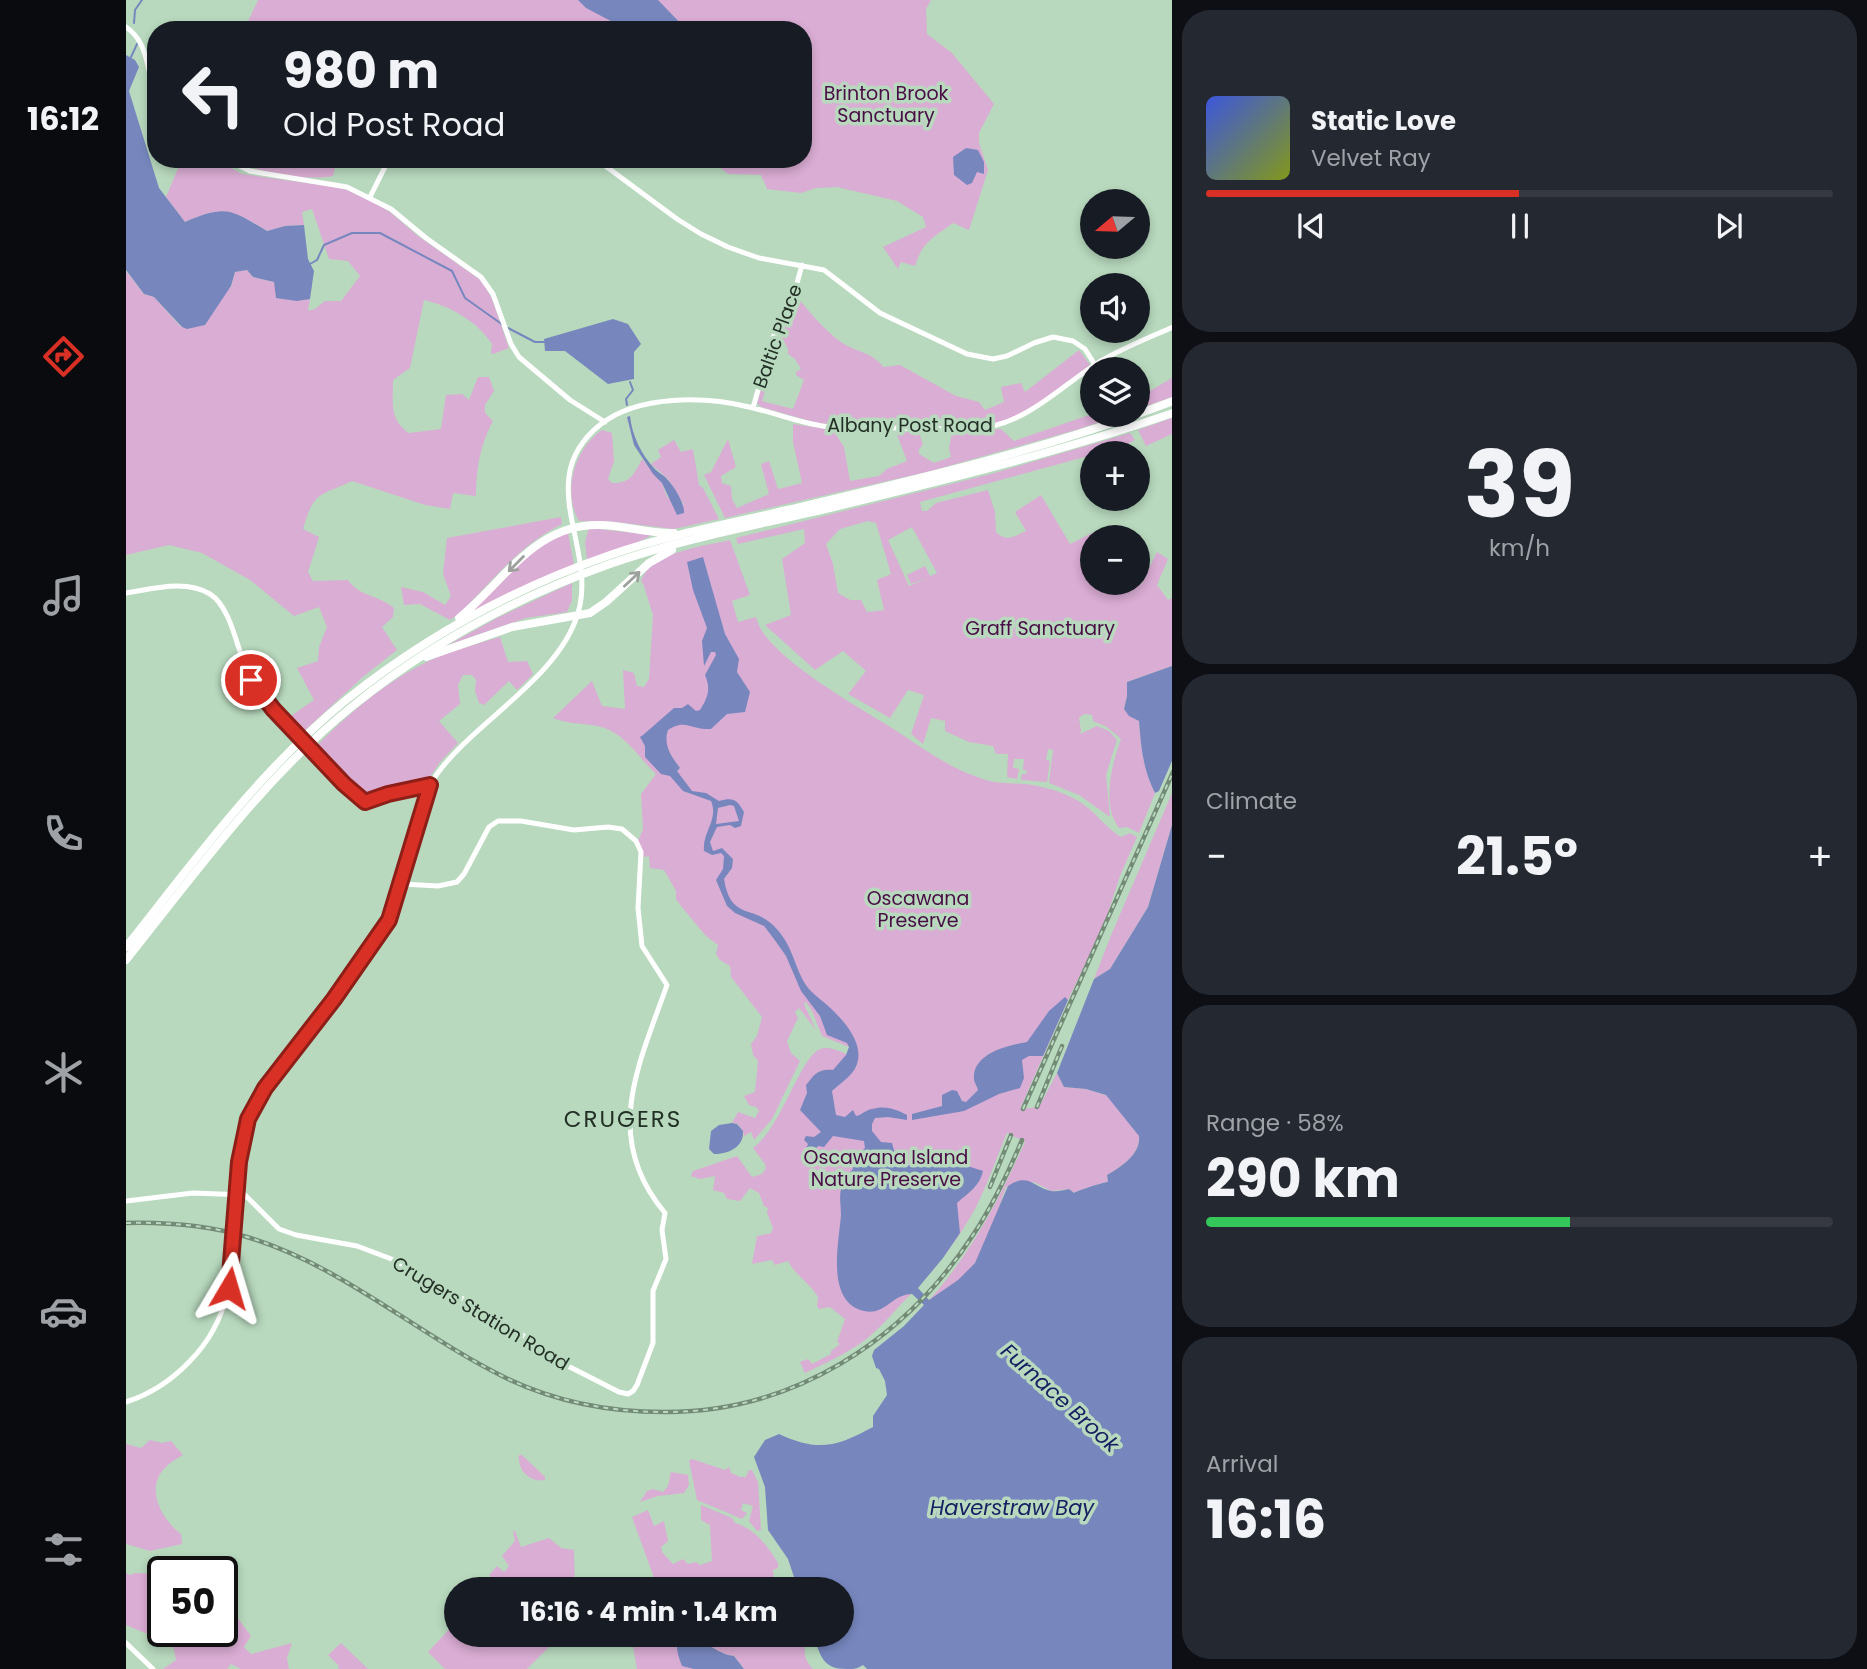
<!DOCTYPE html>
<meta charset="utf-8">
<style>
:root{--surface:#171b24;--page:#242831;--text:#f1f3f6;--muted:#9ea1a6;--line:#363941;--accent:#d93025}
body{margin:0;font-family:Poppins,sans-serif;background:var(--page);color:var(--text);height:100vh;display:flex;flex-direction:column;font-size:26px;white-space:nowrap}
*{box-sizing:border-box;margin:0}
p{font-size:23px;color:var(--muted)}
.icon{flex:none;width:38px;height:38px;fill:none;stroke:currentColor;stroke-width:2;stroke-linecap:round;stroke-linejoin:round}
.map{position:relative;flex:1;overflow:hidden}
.details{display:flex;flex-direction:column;gap:10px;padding:10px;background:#0d0f14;width:695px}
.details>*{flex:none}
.top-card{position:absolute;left:21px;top:21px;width:665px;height:147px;border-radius:28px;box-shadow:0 4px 10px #0003;background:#171b24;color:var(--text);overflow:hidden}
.needle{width:46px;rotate:251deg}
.tools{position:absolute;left:954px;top:189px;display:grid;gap:14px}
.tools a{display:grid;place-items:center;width:70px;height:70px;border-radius:50%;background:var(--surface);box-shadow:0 4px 10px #0003;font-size:35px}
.speed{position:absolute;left:21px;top:1556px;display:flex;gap:14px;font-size:35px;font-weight:700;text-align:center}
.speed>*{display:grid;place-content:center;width:91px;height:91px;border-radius:50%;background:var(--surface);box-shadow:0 4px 10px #0003;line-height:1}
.speed .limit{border:4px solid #111;border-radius:10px;background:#fff;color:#111}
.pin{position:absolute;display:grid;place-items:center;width:60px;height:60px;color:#fff;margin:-30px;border:4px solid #fff;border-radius:50%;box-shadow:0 2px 7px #0007}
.me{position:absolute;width:77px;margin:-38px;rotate:7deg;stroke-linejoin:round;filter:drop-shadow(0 0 5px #0008)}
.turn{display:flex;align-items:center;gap:24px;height:147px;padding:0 21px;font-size:32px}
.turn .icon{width:91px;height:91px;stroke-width:2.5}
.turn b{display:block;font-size:49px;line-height:60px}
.big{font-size:52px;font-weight:700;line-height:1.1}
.details .tile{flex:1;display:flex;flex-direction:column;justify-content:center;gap:10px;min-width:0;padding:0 24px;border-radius:28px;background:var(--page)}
.details .dial{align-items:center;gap:0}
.dial b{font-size:91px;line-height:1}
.song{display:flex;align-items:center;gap:21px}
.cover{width:84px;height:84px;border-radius:10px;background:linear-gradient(135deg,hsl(230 70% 55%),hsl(70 70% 35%))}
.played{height:7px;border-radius:4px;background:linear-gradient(90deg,var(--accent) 50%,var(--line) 50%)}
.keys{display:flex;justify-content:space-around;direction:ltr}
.heat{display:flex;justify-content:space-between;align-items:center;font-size:38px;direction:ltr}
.charge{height:10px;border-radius:5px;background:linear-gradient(90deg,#34c759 58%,var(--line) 0)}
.trip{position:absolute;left:318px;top:1577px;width:410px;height:70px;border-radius:35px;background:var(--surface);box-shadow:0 4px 10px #0003;font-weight:700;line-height:70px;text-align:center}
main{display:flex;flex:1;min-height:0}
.tabs{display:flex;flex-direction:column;width:126px;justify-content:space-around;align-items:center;background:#090b0e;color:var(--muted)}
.tabs .icon{width:49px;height:49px}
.tabs .current{color:var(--accent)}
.tabs b{font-size:32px;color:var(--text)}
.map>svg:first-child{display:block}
</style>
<main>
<nav class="tabs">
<b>16:12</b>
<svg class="icon current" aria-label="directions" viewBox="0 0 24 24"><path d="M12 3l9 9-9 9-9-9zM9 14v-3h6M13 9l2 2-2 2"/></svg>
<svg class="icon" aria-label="music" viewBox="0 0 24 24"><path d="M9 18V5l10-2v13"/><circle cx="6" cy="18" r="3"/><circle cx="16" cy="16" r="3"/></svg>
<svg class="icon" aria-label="phone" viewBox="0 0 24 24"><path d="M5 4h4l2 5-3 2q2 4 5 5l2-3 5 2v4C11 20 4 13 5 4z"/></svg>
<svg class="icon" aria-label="climate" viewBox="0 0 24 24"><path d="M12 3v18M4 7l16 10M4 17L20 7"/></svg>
<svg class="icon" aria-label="car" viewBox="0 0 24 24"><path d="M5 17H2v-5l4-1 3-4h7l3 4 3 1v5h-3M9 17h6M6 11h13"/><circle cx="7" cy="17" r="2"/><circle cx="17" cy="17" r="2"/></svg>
<svg class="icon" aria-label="filters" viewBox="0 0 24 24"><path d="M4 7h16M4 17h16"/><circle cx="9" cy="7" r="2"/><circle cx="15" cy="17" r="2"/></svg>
</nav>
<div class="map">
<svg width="1047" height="1669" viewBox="0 0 1047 1669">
<rect width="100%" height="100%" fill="#b8d9be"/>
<path fill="#daadd4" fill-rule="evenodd" d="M132,0H805L800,9L801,34L826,53L868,104L853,133V143L862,170L843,230L827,223C808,237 796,242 789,266L775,262L772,269L757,247L800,227L797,217L771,201L711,187L690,188L675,193L641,189L635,175L602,174L584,159H677V30H118Z
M56,159H85L90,166L97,163L116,174L216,188L240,198L264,212L292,236L356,281L366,299L383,348L367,354L365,353L366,344C351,321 324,306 298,300L284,368L267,380C267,402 263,419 283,433L315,429L320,395L336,394L343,400L352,377H363L368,391L359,405V413L367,421C354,445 350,469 350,496L327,493L324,509L299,505L226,481C192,497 188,491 177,529L193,537L182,572L187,581L222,580C232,596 255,596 268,608L267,617L256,627L271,650L238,676L176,733L162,718L188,700L171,668L192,661L193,647L201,627L193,607L168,616L124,580L76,553L43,545L0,555V271L18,294L28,297L55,327L105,287L109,272L121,270L127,277L148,282L163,300L184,299L182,311L189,309L199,301H215L234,276L222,261L203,259L186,209L176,212L178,225L159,226L142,231C106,211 100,204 59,222L40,197Z
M108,159H211L207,176C180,181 132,174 108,159Z
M669,295C684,312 697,329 715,342C729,352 747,352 757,367L774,365L830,396L853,402L859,410L878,402L875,387L895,383L899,392L953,350L964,365L912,404L876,423L845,427L716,425L691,423L635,407L631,403L639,377L644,374L636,401L667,409L678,380L670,375V372L675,369L669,359L662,354V349L653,333Z
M1046,378V397L1012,409V398Z
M966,414L994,415L953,429L805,471L599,518L578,475L585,472L602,439L610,467L595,476L596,483L605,486L606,499L611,508L643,494L635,464L643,461L652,489L676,483L667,442V424L707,430L718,447L724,481L753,476L761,469L781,461L770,432H793L797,445L793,449V454L808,463L825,457L823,448L826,432L875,429L888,441Z
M1046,418V434L1020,446L1012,430Z
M476,430L486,433L488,461L482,479L486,483C505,483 507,475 516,459L536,483L541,497L558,505L542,479L525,464L535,457L532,450L548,440L555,452L567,449L573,485L577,488L593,519L548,529L481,521H453C436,491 449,448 476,430Z
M1004,433L1009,440C998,447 979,453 966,453V455L794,502L796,511H801L810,503L862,490L869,512L870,532C881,542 887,537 900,531L889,512L915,495L944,544L968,532L972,537H966V583L1012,581L1015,585L1031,552L1042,559L1031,585L1042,600L1046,598V666L1001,682V696L998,709L1013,720C1015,747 1017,769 1029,793L1013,833L1001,827L993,828C975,805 986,763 995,739L981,727L967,721L966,715L958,714L953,718L955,731L954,734L971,726L983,731L991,740L980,775L984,817L953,795L923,783L927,750L922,749L920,760L924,761L921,782L895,780L896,774H900L901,771L897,770L898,759H888L887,768L893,769L891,779L881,777L882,754H870L867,746L843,742L819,731V721L805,718L797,744L785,734L798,695L782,690L764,718L722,694L740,671L717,651L689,670L639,625L665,615L656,559L679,543L678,529L612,544L610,538L865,474ZM742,521L750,523L765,574L751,580L758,610L741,612L735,600H724L712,593L707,564L700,544L714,529ZM786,527L811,573L804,576L799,566L781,575L785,584L803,577L783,586L762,540Z
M435,517L436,524C395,544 366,581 334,613L324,620L294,604L278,605L275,587L297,592L319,605L325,596L317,574L321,538Z
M463,528L526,535L513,542L461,560L459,542Z
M442,533L448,565L391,589L344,613L414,544Z
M604,540L624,595L606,601L612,622L630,617C638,656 735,708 769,730C797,748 824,769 857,779C871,784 885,783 899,784C915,786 931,790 945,797C967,807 977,826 995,837L1004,833L1011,837L994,876L978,925L942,1000L894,1109L913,1107L931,1073L938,1087L960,1089L982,1096L1013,1135C1015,1154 995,1167 981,1175L982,1182C978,1182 950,1191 948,1193L943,1189L925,1191L908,1182L880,1187C870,1214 863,1247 844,1269C833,1282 817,1291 803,1300C846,1253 873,1199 899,1142L881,1133C871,1156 863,1181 852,1203C834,1238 809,1270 781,1298C770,1309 758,1324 744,1336C725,1352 701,1362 679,1373L674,1362L682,1359L686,1364L705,1354V1351L714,1344L711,1342L719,1319L704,1307L693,1309L691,1306L692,1297C684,1283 669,1275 662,1261L649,1265L646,1260L626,1264L631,1236L645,1233L647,1228L641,1213L642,1208L638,1206L633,1193L624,1188L614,1201L601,1199L598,1193L587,1190L589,1176L574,1179L565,1176L567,1171L611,1156L626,1177L636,1174L640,1168L639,1164L627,1148C656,1127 674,1057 694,1049C705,1045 720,1054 730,1059L723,1047L696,1036L686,1011L680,1002L678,1004L690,1030L673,1008L669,1012L672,1018L661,1041L665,1053L674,1061L646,1119L628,1140L625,1132L617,1137L618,1134L612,1124L606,1123L612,1112L629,1118L633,1111L630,1107L623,1105L618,1096L629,1092L632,1061L627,1055L625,1044L631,1036L636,1017L605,977L604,966L594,960L590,954L592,945L580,936L555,906L550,899V891L538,870L524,868L523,856L518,857L512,841L517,829L515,794L530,774C511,756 498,731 471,726C455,723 442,724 427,718L466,681L476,706L499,709L497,670L508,673L511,686L518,687L523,679L527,615L517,583L515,582C523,552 579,546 604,540Z
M446,583V600L441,612L400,618L322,645L373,617Z
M374,637L382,662L401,661L407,674L391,690L383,681L358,705L353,703L349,691L350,680L346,675H337L332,685L334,704L313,721L332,743L314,762L302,780L243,795L230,790L189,748C221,714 268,675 312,657C332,649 354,643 374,637Z
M1046,793V825L1022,907L984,969L968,979L986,933Z
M24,1440L36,1443L45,1441L57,1455C50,1459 43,1463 38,1469C19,1489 36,1520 55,1534L56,1544L24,1551L0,1544V1444L15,1448Z
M393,1455H396L419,1477V1480C404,1483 391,1470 393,1455Z
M566,1459L599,1470L603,1467L605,1473L614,1477H620L623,1470H626L632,1482L635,1530L631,1531L623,1521L627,1506L617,1503L615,1510L621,1513L616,1519L571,1500L563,1461Z
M545,1472L562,1475L563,1485L558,1493L532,1496L514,1502L521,1491L527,1489L537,1492L542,1486Z
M575,1505L606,1518L609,1523C629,1529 641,1545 652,1563V1568L647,1570L648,1580H656L659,1589H532L506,1517L522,1510L528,1526L538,1521L542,1541L535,1547L536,1552L547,1564L557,1559L562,1564L570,1562L574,1565L586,1561L584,1525L575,1520Z
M387,1531H389L395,1547L423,1538L435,1548L448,1550L449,1589H398L391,1577L387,1583L392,1589H366L369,1585L372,1587L373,1585L363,1575L371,1566L378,1572L383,1566L376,1556L389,1541Z
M0,1573L4,1575L9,1573L37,1574V1590L21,1606L37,1621V1631H48L53,1636L62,1631H96V1609H105L125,1636L118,1647L125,1654L166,1643L161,1658L163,1669H115L105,1664L101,1669H37L50,1660L47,1645L0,1625Z
M331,1621V1634L435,1635L401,1669H319L302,1652Z
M505,1635H681C678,1650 676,1657 687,1669H618L608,1656C592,1655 577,1637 555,1637L551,1639L568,1669H511Z
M215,1643L242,1669H212L213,1666L202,1655Z"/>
<path fill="#7787be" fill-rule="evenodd" d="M452,0H532L561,30H502L460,8Z
M0,55L9,60L13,67L3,91L33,188L59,222C101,204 105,210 141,231L159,226L178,225L182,259L188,271L184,299L171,301L150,298L148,282L127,277L121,270L109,272L105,286L79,325L61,329L56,327L28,297L18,294L0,270Z
M840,148L852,150L858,162V174L851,172L846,183L841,185L828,175L827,157Z
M487,319L502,324L515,344L508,352V379L482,384L439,351H419L418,339Z
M504,416C506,435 515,454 528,468C531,472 537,474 541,479C548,486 559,504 558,513L551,515L536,483L527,474L508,445L501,417Z
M577,557L599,634L613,659L611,672L624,692L619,712L601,714L585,729C565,730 559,718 542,730C537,745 545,756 554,768L551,771L566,791L580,793L593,801C607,797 611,799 618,812L615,826L609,828L604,825L591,827L584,842L587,851L596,848L607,859L606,868L598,879C605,921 626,904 648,926C666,944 667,962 678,982C683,991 693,998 701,1005C718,1020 745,1049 726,1073C720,1080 712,1085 706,1091L710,1115L719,1117L727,1110L730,1116C736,1115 739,1110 746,1109C759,1105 770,1109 781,1115V1120L762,1117L749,1118L746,1124V1131L755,1142L766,1143L772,1165L778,1167L795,1161L829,1162L857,1171C854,1186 842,1193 831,1203L834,1233L817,1258L792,1288L803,1300L832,1280L849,1263L882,1186C903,1172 907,1187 925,1191C931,1192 937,1190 943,1189L948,1193C950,1191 978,1182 982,1182L981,1175C995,1167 1015,1154 1013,1136L980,1095L960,1089L938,1087L931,1073L968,979L984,969L1022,907L1046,825V1669H741L737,1665C731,1669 729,1669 721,1669C696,1669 695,1656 687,1635L716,1634V1589H674L671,1586L662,1559L642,1530L639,1487L628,1457L639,1440L653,1434C692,1452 710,1447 747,1427V1416L761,1395L759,1381L753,1369L750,1368L746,1356L748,1350L778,1326L798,1305L786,1294C766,1294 759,1316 738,1311C699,1302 713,1242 715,1215C715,1204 712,1195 717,1183C719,1178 723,1174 726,1170C732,1160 728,1159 739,1148L738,1141L707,1136L698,1147L692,1146L688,1151L682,1153L680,1149L682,1144L678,1140L680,1136L688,1137L695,1132L674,1110L681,1093L680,1085C688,1075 692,1068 707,1070L720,1055L723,1047L721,1043L701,1035L694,1016L675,991L660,956L648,939L638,926L609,913L601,906L590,880L597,869L598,856L595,853L586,855L578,851C576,832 593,820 585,801L557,791L544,776L535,774L519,757V746L514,737L517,735L548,708H556L562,704L570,711L574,710C582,697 585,689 579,675L590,655L589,652H585L578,666L576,641L581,628L567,590L561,562ZM604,805L608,806L613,821L590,824L592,808Z
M1046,666V761L1033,791L1029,793C1017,770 1015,747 1013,721L1003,716L998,709L1001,696V682Z
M939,997L942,1000L917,1056H903L896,1060L898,1078L894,1088L873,1094L838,1111L786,1120V1114L816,1106V1095L826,1090L831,1091L836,1101L840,1102L852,1090C851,1086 848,1082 848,1079C846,1053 883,1045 901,1042L923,1011Z
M606,1123L611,1124L617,1131C618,1147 603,1154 588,1154L583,1149L585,1131L593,1125Z
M555,1637C577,1637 592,1655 608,1656L618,1669H568L556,1666C552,1656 550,1649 551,1638Z"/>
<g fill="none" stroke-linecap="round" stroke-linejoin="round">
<path stroke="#7787be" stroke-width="2" d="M8,23L9,10L16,0
M5,57L11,44
M184,264L191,260L198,245L226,233H254L326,271L339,298L377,325
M382,328L409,342H418
M501,405L500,399L507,390L504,382"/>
<path stroke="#fff" stroke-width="5" d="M0,27C24,44 19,69 30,93
M99,159L124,171L221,187L265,209L300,238L355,277L367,294L385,344L393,357L444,400L479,422
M470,159L551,219L575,234L602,247L633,258L698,270L754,313L841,354L867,359L881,356L908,343L927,337L947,341L959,349L969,365
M244,197L263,159
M627,408L646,340L671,283L676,265
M0,593C27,589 59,579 84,594C105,607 111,649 121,671C133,700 160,722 182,745C200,765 218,786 239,802L262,794L304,785
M0,1201L67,1193L119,1195L153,1229L170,1235L231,1246L268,1260L381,1324L436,1363L493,1392L502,1394L507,1391L511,1385L527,1343V1291L540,1259L536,1230L539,1213C475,1137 513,1065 541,985L516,946L512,908L515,852L510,841L496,829L482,827L448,830L395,821H372L363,827L338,874L331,882L312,886L276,884
M0,1402C25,1394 46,1380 64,1361C138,1286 86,1186 129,1104C138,1088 150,1074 161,1059C193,1016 235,971 261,925C276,898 283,862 290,832C294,812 299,790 311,774C349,721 433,678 452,613C472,547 405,479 475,424C513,395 578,396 623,407C650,413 676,424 704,427L845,429C898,427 931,389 973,362C996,348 1022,338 1047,327
M0,1643L27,1669"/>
<path stroke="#fff" stroke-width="8" d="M1012,414L1047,401
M333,618C378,582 408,524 473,525C498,525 523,534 548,533
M300,657L386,627L464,613L480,602L523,563L546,550
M0,947C69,860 134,770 220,700C299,637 388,588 484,555C541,535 602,524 661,510C778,482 896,455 1009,415
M0,960C71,871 138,777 228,705C305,643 391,597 484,564C555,539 631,525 704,508C819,480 934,452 1047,413"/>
<g stroke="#728a76" stroke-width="4.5">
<path id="rail" d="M911,1107L936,1046
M897,1109L1047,772
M864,1187L885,1135
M0,1223C41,1222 81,1225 121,1237C215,1265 291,1334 378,1377C427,1401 483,1412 538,1412C666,1413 778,1341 847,1235C867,1205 882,1173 896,1140"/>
</g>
<use href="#rail" stroke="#b8d9be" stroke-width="2" stroke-dasharray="5" stroke-linecap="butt"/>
</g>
<defs><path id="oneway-shaft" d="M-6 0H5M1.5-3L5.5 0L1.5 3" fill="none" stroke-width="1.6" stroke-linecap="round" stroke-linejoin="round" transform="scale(1.75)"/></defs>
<g stroke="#9ca19d">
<use href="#oneway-shaft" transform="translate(390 564) rotate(135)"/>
<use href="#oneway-shaft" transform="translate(506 579) rotate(-43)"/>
</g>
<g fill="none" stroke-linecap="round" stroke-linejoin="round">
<g stroke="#8d1f18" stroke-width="18">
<path id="route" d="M103,1288L113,1162L122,1119L139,1088L208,999L263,920L304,785L262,794L239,802L218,784L147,709L125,680"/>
</g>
<use href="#route" stroke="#d93025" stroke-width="12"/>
</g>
<g text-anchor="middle" stroke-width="7" stroke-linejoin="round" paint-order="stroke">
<g font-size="19" fill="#490c45" stroke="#b8d9be">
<text x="760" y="100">Brinton Brook<tspan x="760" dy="22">Sanctuary</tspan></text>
<text x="914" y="635">Graff Sanctuary</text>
<text x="792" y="905">Oscawana<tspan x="792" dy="22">Preserve</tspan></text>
<text x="760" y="1164">Oscawana Island<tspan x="760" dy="22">Nature Preserve</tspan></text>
</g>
<g font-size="19" fill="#222f25" stroke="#b8d9be">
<text transform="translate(651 336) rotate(-70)" y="7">Baltic Place</text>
<text x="784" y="432">Albany Post Road</text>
<text transform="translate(355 1313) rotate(31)" y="7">Crugers Station Road</text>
</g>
<g font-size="21" font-style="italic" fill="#172062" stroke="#b8d9be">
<text transform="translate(934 1398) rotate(42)" y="7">Furnace Brook</text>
<text x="886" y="1515">Haverstraw Bay</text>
</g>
<g font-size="23" letter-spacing="2" fill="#222f25" stroke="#b8d9be">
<text x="497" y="1127">CRUGERS</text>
</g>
</g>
</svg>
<div class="tools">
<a><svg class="needle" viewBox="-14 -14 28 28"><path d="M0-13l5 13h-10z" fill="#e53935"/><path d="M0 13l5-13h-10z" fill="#9ea1a6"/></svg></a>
<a><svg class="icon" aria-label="sound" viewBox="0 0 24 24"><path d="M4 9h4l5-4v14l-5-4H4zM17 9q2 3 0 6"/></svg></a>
<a><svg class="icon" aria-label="layers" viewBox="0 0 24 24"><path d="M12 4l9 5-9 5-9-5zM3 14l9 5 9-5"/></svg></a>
<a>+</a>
<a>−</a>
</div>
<div class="speed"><div class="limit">50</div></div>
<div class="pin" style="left:125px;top:680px;background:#d93025"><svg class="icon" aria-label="arrive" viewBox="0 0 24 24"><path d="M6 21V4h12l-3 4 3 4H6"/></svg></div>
<svg class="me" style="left:103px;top:1288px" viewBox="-20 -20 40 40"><path d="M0-17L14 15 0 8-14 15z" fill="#d93025" stroke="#fff" stroke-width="4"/></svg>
<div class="trip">16:16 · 4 min · 1.4 km</div>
<div class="top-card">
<div class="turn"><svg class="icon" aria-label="left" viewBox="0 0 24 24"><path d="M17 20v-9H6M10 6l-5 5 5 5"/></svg><div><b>980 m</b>Old Post Road</div></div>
</div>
</div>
<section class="details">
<div class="tile">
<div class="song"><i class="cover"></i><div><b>Static Love</b><p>Velvet Ray</p></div></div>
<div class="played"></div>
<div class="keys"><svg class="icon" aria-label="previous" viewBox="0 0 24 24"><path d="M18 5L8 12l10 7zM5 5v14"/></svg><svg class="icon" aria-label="pause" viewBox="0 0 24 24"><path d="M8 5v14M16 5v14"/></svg><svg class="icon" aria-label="next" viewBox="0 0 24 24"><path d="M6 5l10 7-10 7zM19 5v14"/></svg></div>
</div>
<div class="tile dial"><b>39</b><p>km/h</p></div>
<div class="tile"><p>Climate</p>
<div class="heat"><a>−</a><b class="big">21.5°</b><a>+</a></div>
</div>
<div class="tile"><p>Range · 58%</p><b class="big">290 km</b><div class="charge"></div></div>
<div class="tile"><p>Arrival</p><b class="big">16:16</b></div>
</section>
</main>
